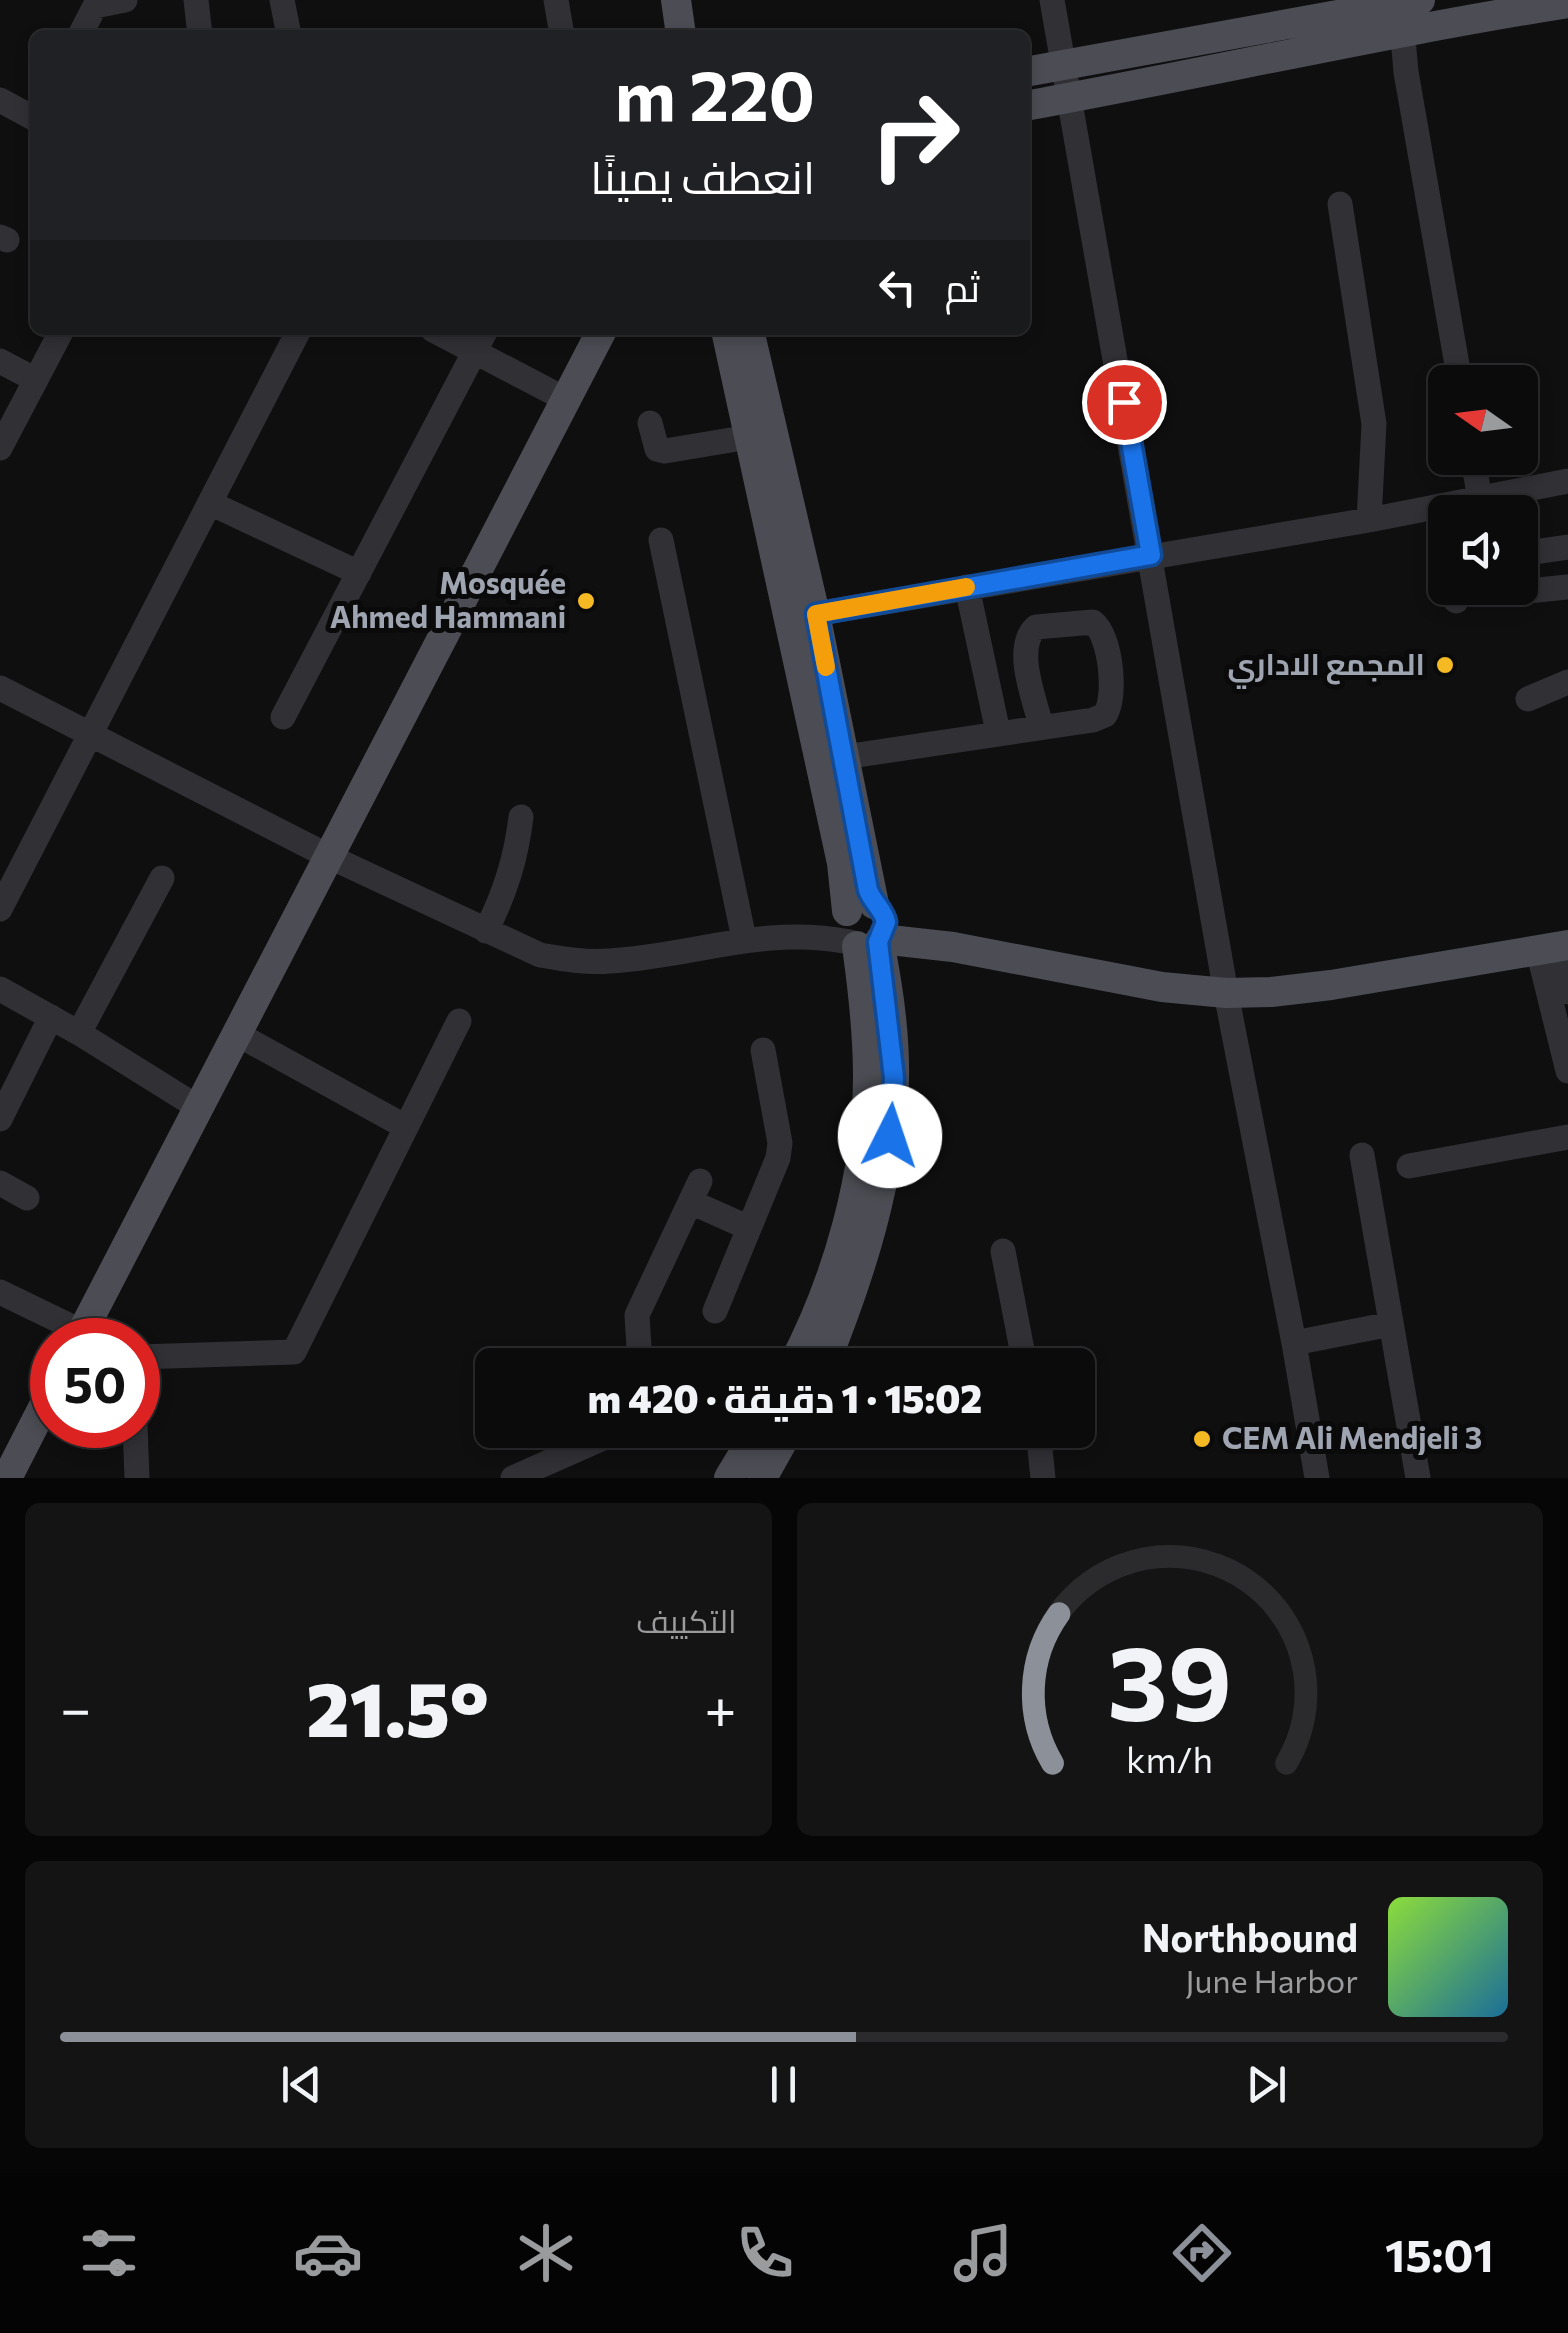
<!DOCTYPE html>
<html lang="ar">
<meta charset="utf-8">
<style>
:root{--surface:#0b0b0c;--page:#141415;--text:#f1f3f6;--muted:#9a9b9d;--line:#2b2b2d;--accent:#8c9099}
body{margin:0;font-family:Commissioner,Cairo,sans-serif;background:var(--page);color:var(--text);direction:rtl;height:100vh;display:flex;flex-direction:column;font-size:38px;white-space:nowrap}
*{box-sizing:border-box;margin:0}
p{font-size:32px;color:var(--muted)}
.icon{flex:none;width:55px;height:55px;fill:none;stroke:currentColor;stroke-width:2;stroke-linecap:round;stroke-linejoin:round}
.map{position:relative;height:1478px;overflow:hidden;direction:ltr}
.sheet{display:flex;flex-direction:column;gap:25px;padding:25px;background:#060607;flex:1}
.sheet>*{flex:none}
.top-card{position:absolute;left:30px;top:30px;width:1000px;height:305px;border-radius:15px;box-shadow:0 5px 15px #0003,0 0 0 2px var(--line);direction:rtl;background:#202124;color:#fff;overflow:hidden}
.needle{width:65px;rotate:284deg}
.fabs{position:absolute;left:1428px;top:365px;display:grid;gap:20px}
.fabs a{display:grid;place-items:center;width:110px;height:110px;border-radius:15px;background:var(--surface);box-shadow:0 5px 15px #0003,0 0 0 2px var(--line);font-size:50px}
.speed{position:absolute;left:30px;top:1318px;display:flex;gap:20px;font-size:50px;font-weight:700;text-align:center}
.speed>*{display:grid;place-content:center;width:130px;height:130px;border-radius:50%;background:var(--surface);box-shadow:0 5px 15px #0003,0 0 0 2px var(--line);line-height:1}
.speed .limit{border:15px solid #d22;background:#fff;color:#111}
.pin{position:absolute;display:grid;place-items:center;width:85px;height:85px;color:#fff;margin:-42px;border:5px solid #fff;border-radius:50%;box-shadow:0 2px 10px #0007}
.me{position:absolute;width:110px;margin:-55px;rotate:4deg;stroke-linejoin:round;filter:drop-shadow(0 0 8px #0008)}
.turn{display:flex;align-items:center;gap:35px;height:210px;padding:0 50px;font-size:45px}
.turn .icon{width:130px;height:130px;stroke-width:2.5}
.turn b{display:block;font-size:70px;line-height:85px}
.then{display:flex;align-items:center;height:95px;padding:0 50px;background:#0003;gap:20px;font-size:38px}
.big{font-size:75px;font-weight:800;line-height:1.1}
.sheet .card{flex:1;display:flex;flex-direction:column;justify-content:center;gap:15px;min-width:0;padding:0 35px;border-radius:15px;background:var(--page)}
.sheet .dial{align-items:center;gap:0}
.dial svg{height:260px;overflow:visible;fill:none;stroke:var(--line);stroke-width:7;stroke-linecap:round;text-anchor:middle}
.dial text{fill:var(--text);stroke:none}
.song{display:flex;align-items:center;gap:30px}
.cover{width:120px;height:120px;border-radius:15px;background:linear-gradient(135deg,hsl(90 70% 55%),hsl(200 70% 35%))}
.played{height:10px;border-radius:5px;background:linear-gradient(90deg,var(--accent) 55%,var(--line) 55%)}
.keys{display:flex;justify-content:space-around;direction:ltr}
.heat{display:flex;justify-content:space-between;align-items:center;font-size:55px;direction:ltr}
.sheet .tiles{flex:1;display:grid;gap:25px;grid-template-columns:1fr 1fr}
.card:last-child{grid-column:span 2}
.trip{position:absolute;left:475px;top:1348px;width:620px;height:100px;border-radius:15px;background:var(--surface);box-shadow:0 5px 15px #0003,0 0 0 2px var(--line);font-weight:800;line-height:100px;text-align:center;direction:rtl}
.tab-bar{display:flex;height:160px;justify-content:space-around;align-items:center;background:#040405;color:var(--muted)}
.tab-bar .icon{width:70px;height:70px}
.tab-bar .selected{color:var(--accent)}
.tab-bar b{font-size:45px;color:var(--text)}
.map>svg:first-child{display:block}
</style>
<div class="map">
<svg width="1568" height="1478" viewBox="0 0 1568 1478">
<rect width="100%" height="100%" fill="#0f0f10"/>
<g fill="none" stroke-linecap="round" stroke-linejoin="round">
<path stroke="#303035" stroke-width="25" d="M196,0L200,35
M282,0L289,35
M556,0L562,35
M1052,0L1226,993L1294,1343L1317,1478
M1401,15L1406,72L1460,382
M80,35L95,6L125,0
M0,100L35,119
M1340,204L1374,424L1369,520
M0,237L7,240
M433,330L565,399
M0,361L36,380
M650,423L657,449L665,451L749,437
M0,448L62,330
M1473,458L1482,512
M210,503L359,573
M661,540L744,939
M1520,554L1568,547
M967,587L998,732
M1454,588L1456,601
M1496,588L1498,594L1568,587
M815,614L1369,520L1568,481
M0,688L328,856L540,955C563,959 586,963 610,961C695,956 762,925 850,942
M1528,699L1568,682
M283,717L486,330
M844,757L1093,720L1105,715C1117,697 1111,636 1093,622L1036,627C1013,648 1035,700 1041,726
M0,909L299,330
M486,931C505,893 516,859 521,817
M1554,948L1568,992
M1538,950L1568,1071
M0,989L79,1033L199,1108
M79,1033L162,878
M237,1034L406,1127
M0,1119L51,1017
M1362,1155L1418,1478
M1409,1166L1568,1137
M0,1183L27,1198
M691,1202L749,1228
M1003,1251L1025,1365
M0,1292L99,1340
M715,1311L778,1158L780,1143L763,1050
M1294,1343L1391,1324
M138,1357L294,1352L459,1021
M647,1365L639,1348L637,1315L700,1181
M135,1425L137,1478
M1038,1430L1043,1478
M513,1478L621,1430"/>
<path stroke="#4c4d54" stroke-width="30" d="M676,0L681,35
M1025,72L1420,0
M1025,106C1206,73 1386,32 1568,3
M726,330L842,863L847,911
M749,330L815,614L874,904
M881,939L953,947L1162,987L1226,993L1271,992L1331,985L1568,945
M78,1340L602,330
M793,1365C838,1279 868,1173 868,1076C868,1033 863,989 857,946
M824,1365C860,1276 892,1178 894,1080C895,1035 888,986 879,942
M7,1478L52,1390
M729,1478L758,1430
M762,1478L789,1430"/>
</g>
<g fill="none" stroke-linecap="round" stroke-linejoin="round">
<g stroke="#114b97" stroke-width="25">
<path id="route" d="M890,1136L894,1078L878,942L886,922C883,909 873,903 868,890L816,614L1151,555L1124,402"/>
</g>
<use href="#route" stroke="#1a73e8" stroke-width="18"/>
<path stroke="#f59e0b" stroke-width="18" d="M826,667L816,614L966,587"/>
</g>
<g fill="#f4b923" stroke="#0a0a0b" stroke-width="4">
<circle cx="586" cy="601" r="10"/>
<circle cx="1445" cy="665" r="10"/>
<circle cx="1202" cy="1439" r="10"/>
</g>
<g text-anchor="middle" stroke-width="10" stroke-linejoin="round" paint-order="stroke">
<g font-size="30" font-weight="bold" fill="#9fa4b1" stroke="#0a0a0b" text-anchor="end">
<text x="566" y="594">Mosquée<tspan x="566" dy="34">Ahmed Hammani</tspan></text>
<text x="1425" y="675">المجمع الاداري</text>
<text x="1222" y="1449" text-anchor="start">CEM Ali Mendjeli 3</text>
</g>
</g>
</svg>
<div class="fabs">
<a><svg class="needle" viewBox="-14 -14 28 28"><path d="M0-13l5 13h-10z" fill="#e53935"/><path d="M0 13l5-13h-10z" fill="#9a9b9d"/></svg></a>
<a><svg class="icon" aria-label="sound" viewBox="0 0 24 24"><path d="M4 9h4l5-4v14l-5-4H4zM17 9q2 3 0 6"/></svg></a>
</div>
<div class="speed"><div class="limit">50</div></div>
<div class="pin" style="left:1124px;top:402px;background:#d93025"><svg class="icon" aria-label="arrive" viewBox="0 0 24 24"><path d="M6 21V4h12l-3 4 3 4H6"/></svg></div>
<svg class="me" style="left:890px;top:1136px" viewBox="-20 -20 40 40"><circle r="19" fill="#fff"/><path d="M0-13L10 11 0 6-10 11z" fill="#1a73e8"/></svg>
<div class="trip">15:02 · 1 دقيقة · 420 m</div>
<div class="top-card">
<div class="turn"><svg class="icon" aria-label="right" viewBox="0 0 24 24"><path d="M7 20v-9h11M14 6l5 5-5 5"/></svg><div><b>220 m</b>انعطف يمينًا</div></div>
<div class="then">ثم<svg class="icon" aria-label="left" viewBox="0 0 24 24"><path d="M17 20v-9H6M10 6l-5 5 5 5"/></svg></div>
</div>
</div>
<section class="sheet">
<div class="tiles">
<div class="card dial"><svg viewBox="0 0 100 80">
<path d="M14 69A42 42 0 1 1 86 69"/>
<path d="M14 69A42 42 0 0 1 16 23" stroke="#8c9099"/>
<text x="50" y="56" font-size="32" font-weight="700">39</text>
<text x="50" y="72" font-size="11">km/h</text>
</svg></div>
<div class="card"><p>التكييف</p>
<div class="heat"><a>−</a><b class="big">21.5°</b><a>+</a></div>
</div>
<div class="card">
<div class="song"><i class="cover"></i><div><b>Northbound</b><p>June Harbor</p></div></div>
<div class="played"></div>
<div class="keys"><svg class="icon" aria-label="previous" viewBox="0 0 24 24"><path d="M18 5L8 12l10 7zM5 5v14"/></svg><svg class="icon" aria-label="pause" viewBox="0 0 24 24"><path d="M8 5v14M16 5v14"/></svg><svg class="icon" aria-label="next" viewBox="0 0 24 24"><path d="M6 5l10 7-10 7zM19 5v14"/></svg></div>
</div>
</div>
</section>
<nav class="tab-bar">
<b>15:01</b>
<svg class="icon selected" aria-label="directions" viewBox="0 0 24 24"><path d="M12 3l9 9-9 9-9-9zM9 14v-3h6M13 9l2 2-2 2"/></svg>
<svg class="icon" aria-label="music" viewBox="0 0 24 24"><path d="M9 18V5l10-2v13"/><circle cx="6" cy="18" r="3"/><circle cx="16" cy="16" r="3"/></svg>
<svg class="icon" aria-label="phone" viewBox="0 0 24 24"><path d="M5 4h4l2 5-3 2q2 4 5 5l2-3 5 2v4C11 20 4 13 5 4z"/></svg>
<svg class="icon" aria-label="climate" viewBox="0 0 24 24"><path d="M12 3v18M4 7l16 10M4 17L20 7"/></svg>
<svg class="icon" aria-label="car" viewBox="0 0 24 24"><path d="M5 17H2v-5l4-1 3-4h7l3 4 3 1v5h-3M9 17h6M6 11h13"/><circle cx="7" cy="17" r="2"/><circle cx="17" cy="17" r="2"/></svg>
<svg class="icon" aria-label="filters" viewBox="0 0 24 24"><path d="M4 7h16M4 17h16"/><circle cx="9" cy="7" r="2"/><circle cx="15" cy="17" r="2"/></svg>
</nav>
